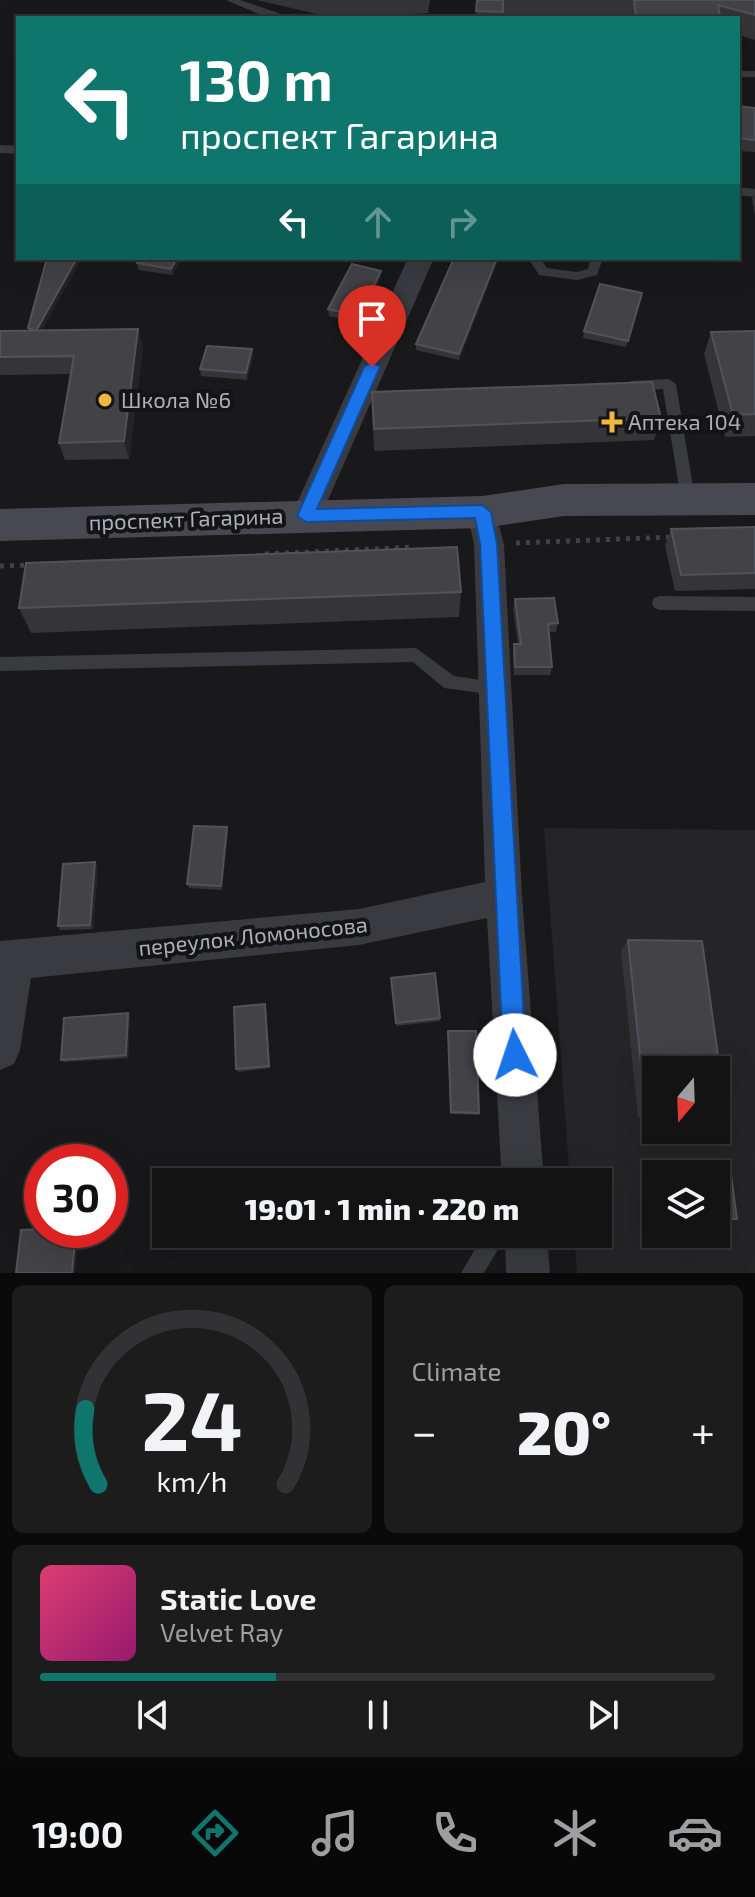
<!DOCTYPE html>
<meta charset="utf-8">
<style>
:root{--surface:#131314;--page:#1c1c1d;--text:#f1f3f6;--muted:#9d9ea0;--line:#323234;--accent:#0f766e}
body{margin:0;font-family:"Exo 2",sans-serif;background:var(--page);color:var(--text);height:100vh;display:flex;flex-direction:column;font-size:30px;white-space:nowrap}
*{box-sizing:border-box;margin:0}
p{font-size:26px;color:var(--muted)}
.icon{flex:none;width:44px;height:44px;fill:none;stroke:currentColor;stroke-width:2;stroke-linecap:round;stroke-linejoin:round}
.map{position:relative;height:1273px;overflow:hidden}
.panel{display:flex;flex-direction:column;gap:12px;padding:12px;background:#0a0a0b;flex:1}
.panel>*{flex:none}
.hud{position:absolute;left:16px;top:16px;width:724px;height:244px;border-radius:0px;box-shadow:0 8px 32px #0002,0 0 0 2px var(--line);background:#0f766e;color:#fff;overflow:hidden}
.needle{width:52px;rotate:199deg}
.buttons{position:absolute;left:642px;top:1056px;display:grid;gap:16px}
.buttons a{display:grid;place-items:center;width:88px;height:88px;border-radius:0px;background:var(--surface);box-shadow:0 8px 32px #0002,0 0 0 2px var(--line);font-size:40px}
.speed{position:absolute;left:24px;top:1144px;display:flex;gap:16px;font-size:40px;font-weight:700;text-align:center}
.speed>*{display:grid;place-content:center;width:104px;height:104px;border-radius:50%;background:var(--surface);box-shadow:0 8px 32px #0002,0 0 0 2px var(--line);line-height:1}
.speed .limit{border:12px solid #d22;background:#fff;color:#111}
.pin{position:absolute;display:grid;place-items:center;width:68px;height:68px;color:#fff;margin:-82px -34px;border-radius:50% 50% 50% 0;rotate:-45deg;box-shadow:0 0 8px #0007}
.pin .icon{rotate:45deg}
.me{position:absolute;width:88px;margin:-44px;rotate:356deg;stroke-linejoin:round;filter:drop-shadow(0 0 6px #0008)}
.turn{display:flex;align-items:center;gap:28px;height:168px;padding:0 32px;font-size:36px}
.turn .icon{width:104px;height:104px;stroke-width:2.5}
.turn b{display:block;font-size:56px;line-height:68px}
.lanes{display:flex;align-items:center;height:76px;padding:0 32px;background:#0003;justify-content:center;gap:40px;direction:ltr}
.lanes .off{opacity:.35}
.big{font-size:60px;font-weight:800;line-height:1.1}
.panel .card{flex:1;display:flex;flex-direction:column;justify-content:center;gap:12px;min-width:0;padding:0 28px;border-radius:12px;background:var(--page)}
.panel .dial{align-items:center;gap:0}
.dial svg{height:208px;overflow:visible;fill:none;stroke:var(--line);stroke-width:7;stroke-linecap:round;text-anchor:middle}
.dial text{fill:var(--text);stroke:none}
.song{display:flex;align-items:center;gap:24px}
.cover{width:96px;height:96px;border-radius:12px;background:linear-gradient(135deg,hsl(340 70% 55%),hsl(320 70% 35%))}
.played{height:8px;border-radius:4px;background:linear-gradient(90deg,var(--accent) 35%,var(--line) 35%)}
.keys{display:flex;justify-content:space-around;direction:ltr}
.heat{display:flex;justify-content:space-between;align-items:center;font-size:44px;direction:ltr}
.panel .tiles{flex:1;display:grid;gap:12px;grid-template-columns:1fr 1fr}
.card:last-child{grid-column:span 2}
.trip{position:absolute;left:152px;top:1168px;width:460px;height:80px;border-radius:0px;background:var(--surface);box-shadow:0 8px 32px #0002,0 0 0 2px var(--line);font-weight:800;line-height:80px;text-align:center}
.menu{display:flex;height:128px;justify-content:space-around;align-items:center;background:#080808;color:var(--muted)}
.menu .icon{width:56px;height:56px}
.menu .on{color:var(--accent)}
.menu b{font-size:36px;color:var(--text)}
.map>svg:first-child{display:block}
</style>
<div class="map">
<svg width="755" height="1273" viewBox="0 0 755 1273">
<rect width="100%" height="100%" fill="#19191b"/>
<path fill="#252528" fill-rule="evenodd" d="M544,828L755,830V1273H577L574,1234H598V1182H570ZM656,1070H716V1130H656ZM656,1174H716V1234H656Z"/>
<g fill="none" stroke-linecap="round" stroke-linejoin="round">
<path stroke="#404147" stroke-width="5" stroke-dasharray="4 6" stroke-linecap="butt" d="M516,543L674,537
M265,554L415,547
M0,566L31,565"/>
<path fill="#3a3b40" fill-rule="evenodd" d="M226,0H240L293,18L266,17Z
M738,71H755V77H738Z
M0,145L18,146V154L0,153Z
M738,187L755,189V197L738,195Z
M528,258H540L547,268L577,272L588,269L591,258H603L597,275L577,280L539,275Z
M669,379L676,384L695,499L688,505L681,499L663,389L631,391L624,386L631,381Z
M660,596L755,597V611L660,610L654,608L652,603L654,598Z
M416,648L454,676L501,683L503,688L501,693L495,695L444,688L413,662L0,671V657Z
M484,1234H507L484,1273H461Z"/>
<path fill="#3a3b40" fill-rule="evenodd" d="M408,258H434L321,516L317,524L306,528L295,524L291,516Z
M482,500L493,504L504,544L522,896L544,1182H502L487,918L359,945L31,978L20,1050L14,1064L0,1070V941L359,909L485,882L474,544L467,512L471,504Z
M505,1234H547L550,1273H506Z"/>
<path fill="#484950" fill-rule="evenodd" d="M755,483V515L564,516L482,528L0,541V509L482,496L564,484Z"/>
</g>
<path fill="#353539" d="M257,0H430L428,13L384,16L321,15Z
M477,0H755V40L738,35V18H476Z
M738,106L755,108V152L738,151Z
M754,193H755V215L752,200Z
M181,258L173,275L138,270L137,263Z
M499,258L459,360L416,350V344Z
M381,271V277L359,323L329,316L328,309Z
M642,293L626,347L583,338L584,331Z
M28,328L42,331L138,329L143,348L129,459L65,460L59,443L71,374L0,375V331H29Z
M755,331V436L725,437L704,354L711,332Z
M252,349L253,356L247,380L201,376L200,369Z
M372,392L661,418L654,440L374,451Z
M755,527V589L675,591L665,546L671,529Z
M461,592L459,617L31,633L19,608Z
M515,599L558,623L556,632H549L552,667L550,675H514L513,652L514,644H518L513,608Z
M228,831L222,890L189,888L187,884Z
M98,866L93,929L60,930L58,926Z
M628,940L702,941L726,1113L716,1118V1070H656V1118L638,1117L621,950Z
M391,981L440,1018V1021L396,1026Z
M266,1007L270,1068L238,1072L236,1069Z
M128,1013L130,1016L128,1058L64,1062L61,1060Z
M448,1031L479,1113L478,1115L450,1114Z
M656,1159L729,1161L737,1219L729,1221L716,1220V1174H656V1218L651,1162Z"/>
<path fill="#242427" d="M77,258H82L38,338L36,331Z
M177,258H181L173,275L171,269Z
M497,258H499L459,360V354Z
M381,271V277L359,323V316Z
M138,329L143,348L129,459L124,441Z
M252,349L253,356L247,380L246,373Z
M227,827L228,831L222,890L221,886Z
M95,862L98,866L93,929L90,925Z
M265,1004L266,1007L270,1068L269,1066Z
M128,1013L130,1016L128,1058L126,1055Z
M76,1230H79L75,1273H72Z"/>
<path fill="#424247" stroke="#525359" stroke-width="2" d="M477,0H503V12L476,11Z
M634,0H755V15L718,5L720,18H636Z
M738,106L755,108V140L738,138Z
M47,258H77L36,331L28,328Z
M139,258H177L171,269L137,263Z
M454,258H497L459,354L416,344Z
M352,264L381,271L359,316L328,309Z
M600,284L642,293L628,341L584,331Z
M138,329L124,441L59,443L74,356L0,357V331Z
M755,331V414L733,415L711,332Z
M207,346L252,349L246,373L200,369Z
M652,382L661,418L374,429L372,392Z
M755,527V573L681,575L671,529Z
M457,547L461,592L19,608L26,563Z
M554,598L558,623L548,624L552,667H515L514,644H521L515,599Z
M194,826L227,827L221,886L187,884Z
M95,862L90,925L58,926L63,864Z
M628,940L702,941L726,1113L716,1112V1070H656V1112H646Z
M435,973L440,1018L396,1023L391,978Z
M265,1004L269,1066L236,1069L234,1007Z
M128,1013L126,1055L61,1060L64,1018Z
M448,1031H476L479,1113L451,1112Z
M656,1159L729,1161L737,1219L716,1218V1174H658Z
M42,1229L76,1230L72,1273H16L21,1230Z"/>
<path fill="#1a73e8" stroke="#114b97" stroke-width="2" d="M372,362L380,367L317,509L482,505L491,512L497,544L526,1055L523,1063L515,1066L507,1063L503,1055L480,544L475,518L306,522L297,516L364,367Z"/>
<g fill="#f0b83c" stroke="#141416" stroke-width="3">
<circle cx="105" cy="400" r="8"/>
<path d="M608 410h8v8h8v8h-8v8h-8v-8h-8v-8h8z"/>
</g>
<g text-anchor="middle" stroke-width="8" stroke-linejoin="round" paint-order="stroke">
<g font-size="22" fill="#abafba" stroke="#141416" text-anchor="start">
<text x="121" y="408">Школа №6</text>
<text x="628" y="430">Аптека 104</text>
</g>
<g font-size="22" fill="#abafba" stroke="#141416">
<text transform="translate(186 519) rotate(-2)" y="8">проспект Гагарина</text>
<text transform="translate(253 936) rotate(-6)" y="8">переулок Ломоносова</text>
</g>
</g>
</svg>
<div class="buttons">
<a><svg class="needle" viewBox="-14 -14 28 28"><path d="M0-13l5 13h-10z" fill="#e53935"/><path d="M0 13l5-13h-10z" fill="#9d9ea0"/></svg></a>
<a><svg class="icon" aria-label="layers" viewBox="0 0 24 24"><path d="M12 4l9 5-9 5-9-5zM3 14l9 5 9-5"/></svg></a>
</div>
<div class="speed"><div class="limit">30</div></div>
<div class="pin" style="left:372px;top:367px;background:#d93025"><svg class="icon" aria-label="arrive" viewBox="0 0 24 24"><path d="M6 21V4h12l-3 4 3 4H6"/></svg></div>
<svg class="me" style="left:515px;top:1055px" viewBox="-20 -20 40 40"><circle r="19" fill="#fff"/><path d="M0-13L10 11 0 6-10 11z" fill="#1a73e8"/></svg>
<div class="trip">19:01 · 1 min · 220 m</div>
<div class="hud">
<div class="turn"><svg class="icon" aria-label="left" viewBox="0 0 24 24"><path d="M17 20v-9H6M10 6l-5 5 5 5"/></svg><div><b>130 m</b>проспект Гагарина</div></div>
<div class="lanes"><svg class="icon" aria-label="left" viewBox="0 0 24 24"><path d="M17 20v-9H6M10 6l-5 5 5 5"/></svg><svg class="icon off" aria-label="ahead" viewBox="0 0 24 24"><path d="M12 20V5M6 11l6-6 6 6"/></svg><svg class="icon off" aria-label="right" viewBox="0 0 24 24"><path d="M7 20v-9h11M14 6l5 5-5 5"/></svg></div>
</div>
</div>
<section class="panel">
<div class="tiles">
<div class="card dial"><svg viewBox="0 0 100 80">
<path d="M14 69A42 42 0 1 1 86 69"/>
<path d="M14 69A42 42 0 0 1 9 40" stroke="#0f766e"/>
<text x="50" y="56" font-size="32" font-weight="700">24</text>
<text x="50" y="72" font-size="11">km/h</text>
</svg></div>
<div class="card"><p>Climate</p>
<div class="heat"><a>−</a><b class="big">20°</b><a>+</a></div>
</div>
<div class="card">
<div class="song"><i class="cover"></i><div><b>Static Love</b><p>Velvet Ray</p></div></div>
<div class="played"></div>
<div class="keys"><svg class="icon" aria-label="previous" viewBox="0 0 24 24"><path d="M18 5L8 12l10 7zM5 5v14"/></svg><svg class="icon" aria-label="pause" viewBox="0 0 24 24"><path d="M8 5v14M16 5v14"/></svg><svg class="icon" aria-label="next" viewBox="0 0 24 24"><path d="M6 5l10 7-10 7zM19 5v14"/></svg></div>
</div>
</div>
</section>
<nav class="menu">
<b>19:00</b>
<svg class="icon on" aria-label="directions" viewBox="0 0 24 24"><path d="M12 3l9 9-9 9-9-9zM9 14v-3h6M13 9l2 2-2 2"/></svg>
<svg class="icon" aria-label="music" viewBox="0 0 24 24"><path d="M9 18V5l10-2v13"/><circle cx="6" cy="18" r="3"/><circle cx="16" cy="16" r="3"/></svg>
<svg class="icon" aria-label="phone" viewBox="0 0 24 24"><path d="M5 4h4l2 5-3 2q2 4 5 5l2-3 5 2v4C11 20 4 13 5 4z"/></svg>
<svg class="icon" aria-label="climate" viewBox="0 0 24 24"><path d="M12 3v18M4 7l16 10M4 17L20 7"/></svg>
<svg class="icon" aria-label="car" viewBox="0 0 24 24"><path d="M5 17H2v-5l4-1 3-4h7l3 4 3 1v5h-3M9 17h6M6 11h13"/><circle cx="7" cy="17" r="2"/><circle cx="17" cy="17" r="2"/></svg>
</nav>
